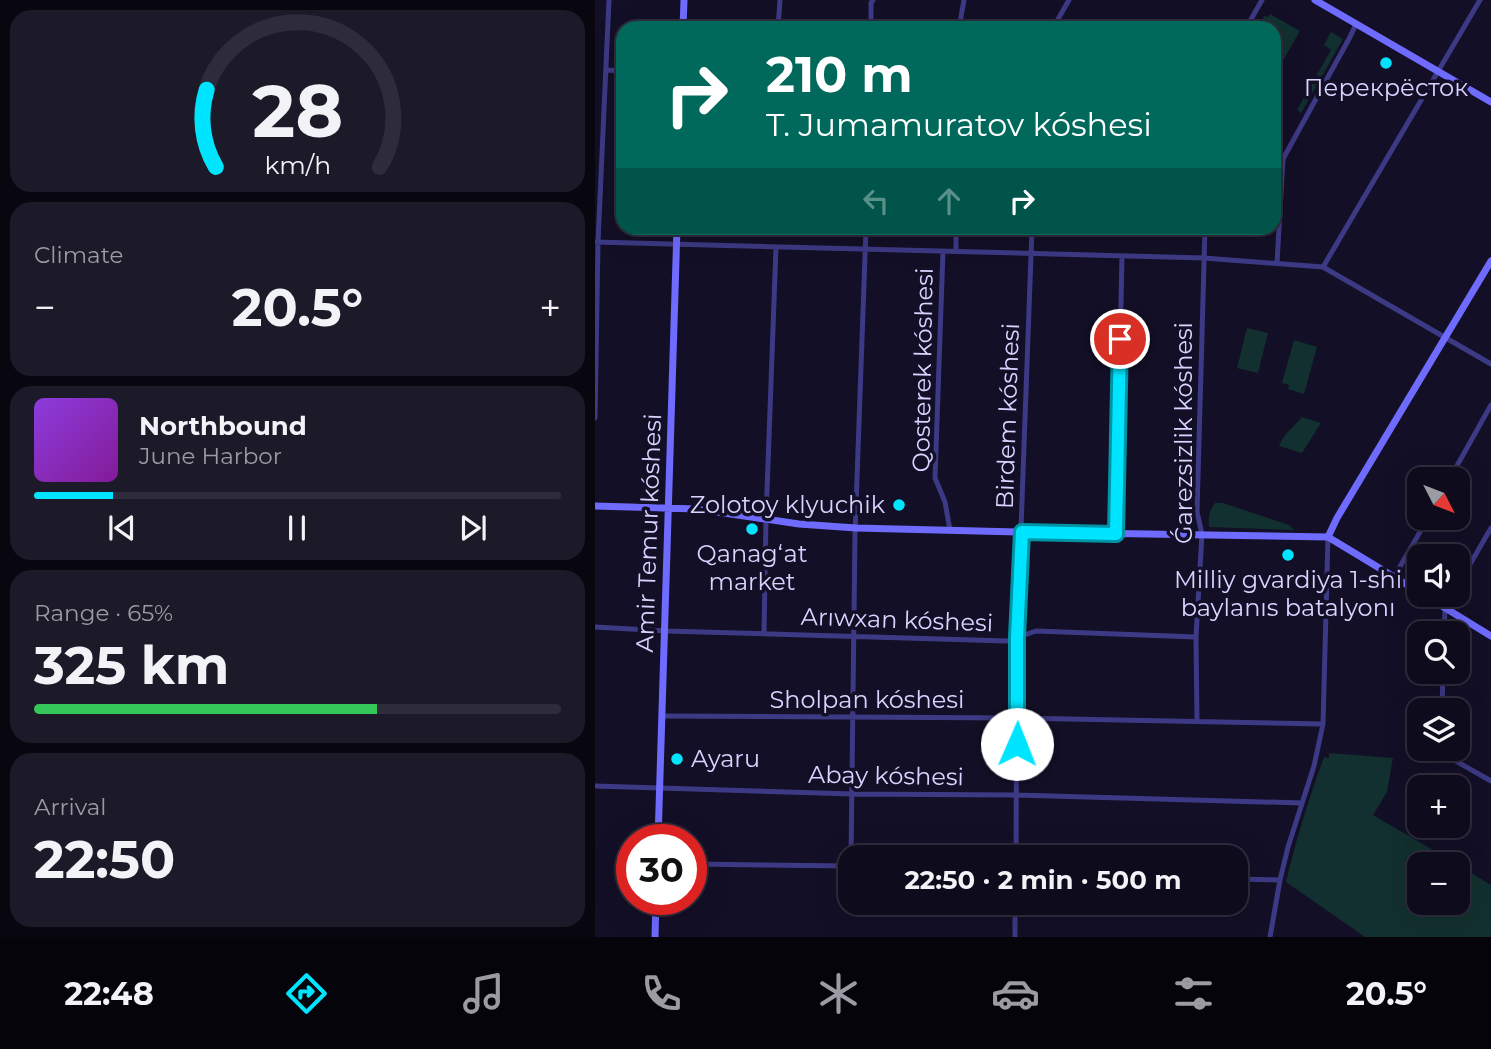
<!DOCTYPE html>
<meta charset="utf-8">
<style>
:root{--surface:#0e0b1c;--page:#1c1929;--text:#f1f3f6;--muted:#9b9ba3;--line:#2e2b3b;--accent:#00e5ff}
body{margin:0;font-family:Montserrat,sans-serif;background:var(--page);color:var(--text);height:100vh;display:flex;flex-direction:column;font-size:26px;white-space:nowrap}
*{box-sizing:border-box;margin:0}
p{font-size:23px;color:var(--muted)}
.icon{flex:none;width:38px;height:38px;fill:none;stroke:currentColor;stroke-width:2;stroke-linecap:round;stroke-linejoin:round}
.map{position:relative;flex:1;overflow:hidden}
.drawer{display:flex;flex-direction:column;gap:10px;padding:10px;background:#08060f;width:595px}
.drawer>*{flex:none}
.top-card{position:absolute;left:21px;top:21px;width:665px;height:214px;border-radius:21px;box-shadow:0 7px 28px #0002,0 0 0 2px var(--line);background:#00695c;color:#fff;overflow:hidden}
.needle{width:46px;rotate:132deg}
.buttons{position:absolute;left:812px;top:467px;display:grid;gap:14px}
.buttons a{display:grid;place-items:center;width:63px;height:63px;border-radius:14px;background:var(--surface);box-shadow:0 7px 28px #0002,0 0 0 2px var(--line);font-size:35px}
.speed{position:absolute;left:21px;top:824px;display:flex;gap:14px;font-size:35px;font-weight:700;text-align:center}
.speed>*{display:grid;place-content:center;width:91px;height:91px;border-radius:50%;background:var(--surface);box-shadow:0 7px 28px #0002,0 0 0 2px var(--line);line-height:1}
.speed .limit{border:10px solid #d22;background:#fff;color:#111}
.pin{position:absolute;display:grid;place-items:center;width:60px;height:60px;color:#fff;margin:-30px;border:4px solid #fff;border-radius:50%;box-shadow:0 2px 7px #0007}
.me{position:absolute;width:77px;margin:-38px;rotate:1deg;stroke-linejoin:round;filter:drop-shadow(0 0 5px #0008)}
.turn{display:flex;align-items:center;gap:24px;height:147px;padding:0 35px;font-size:32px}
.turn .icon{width:91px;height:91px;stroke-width:2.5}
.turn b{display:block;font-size:49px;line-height:60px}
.lanes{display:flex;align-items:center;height:66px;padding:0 35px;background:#0003;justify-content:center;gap:35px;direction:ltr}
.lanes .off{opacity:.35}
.big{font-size:52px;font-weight:700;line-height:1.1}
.drawer .tile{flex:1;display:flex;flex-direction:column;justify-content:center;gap:10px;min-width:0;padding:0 24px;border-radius:21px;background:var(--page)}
.drawer .dial{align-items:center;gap:0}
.dial svg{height:182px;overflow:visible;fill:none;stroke:var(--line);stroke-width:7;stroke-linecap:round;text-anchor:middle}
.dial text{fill:var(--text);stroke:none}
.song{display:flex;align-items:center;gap:21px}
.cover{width:84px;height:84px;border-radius:10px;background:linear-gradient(135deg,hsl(270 70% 55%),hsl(290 70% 35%))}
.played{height:7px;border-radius:4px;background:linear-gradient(90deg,var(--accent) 15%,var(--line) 15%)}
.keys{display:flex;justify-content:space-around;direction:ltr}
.heat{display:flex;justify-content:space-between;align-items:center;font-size:38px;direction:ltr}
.charge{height:10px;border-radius:5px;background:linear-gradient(90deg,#34c759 65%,var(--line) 0)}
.trip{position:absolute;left:243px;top:845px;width:410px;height:70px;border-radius:21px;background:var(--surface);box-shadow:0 7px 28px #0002,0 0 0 2px var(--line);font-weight:700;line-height:70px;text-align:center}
.menu{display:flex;height:112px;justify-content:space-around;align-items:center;background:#06040b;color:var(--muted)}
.menu .icon{width:49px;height:49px}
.menu .selected{color:var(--accent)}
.menu b{font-size:32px;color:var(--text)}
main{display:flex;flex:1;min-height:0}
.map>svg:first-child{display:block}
</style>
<main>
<section class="drawer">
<div class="tile dial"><svg viewBox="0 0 100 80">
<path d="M14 69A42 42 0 1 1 86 69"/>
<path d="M14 69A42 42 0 0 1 10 35" stroke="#00e5ff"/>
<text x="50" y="56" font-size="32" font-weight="700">28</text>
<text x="50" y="72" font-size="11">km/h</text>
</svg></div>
<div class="tile"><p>Climate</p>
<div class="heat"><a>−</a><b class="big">20.5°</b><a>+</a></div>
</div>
<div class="tile">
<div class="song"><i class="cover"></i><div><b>Northbound</b><p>June Harbor</p></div></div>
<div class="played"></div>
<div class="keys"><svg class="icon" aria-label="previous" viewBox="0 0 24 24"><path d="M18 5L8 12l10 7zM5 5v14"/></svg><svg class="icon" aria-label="pause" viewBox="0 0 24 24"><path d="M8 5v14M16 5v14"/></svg><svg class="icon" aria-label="next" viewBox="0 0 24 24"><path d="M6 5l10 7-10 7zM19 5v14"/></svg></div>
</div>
<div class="tile"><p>Range · 65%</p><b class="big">325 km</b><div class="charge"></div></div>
<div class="tile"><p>Arrival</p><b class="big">22:50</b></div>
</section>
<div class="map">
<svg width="896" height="937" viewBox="0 0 896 937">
<rect width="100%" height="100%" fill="#130f26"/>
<path fill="#12302f" d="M675,14L705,31L679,76V28H663L669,16L673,17Z
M736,32L748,39L706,113L702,110L736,50L729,45Z
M652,328L673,333L663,373L642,368Z
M699,340L722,347L709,394L693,389L694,385L687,383Z
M707,417L726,423L707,453L684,446C688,434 699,427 707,417Z
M620,503H628L694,525L699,530L614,527C613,517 614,511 620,503Z
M734,753L798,758L792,792L778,815L862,864H824V903H863V865L896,885V937H770L691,882C701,840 714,798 729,757L734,758Z"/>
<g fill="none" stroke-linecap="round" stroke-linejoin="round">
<path stroke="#3d3a85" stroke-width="5" d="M183,28L185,0
M276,28V3L278,0
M364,28L369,0
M458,28L474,0
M651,28L667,0
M11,70L28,71
M361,228V251
M0,242L609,258L728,267L896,364
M348,251L340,478L350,502L355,530
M682,263L688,159L755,37L761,24
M728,267L885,0
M0,418L3,242L14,0
M854,480L896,405
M521,534L527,256
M799,577L833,518
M863,585L896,528
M0,627L71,631L412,641L441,631L601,637
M169,634L171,519L181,247
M849,634L850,608L857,595
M847,710L848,672
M68,716L422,718L728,724
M602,722L601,637L607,534L602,512L610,228
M845,749V752L896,781
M0,786L257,794L421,795L707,803
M256,858L260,534L271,228
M421,858L422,637L437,228
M96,864L256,866
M640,879L685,880
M420,937V903
M675,937L685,880L693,847L719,766L728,724L733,537"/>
<path stroke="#6f6bff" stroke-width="7" d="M720,0L896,102
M88,28L89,0
M0,506L102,509L204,524L261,528L427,532L733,537
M733,537L742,518L896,261
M733,537L824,592
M829,595L896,636
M63,840L82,228
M60,937L61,900"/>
</g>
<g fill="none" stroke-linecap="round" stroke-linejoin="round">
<g stroke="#0095a6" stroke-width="18">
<path id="route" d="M422,744V637L427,532L521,534L525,339"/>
</g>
<use href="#route" stroke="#00e5ff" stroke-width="12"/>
</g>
<g fill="#00e5ff" stroke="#130f26" stroke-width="2.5">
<circle cx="791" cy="63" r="7"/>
<circle cx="304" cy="505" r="7"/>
<circle cx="157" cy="529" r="7"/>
<circle cx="693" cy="555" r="7"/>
<circle cx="82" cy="759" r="7"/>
</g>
<g text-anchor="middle" stroke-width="7" stroke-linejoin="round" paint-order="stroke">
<g font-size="24" fill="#d9d4ff" stroke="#130f26">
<text x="791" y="96">Перекрёсток</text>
<text x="290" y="513" text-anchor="end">Zolotoy klyuchik</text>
<text x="157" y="562">Qanagʻat<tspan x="157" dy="28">market</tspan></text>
<text x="693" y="588">Milliy gvardiya 1-shi<tspan x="693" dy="28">baylanıs batalyonı</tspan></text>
<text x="96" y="767" text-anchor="start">Ayaru</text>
</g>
<g font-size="24" fill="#d9d4ff" stroke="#130f26">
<text transform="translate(328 370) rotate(-89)" y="8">Qosterek kóshesi</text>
<text transform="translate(413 416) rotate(-88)" y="8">Birdem kóshesi</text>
<text transform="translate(589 433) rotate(-90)" y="8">Ǵarezsizlik kóshesi</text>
<text transform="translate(54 533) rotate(-88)" y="8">Amir Temur kóshesi</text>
<text transform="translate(302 620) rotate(2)" y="8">Arıwxan kóshesi</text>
<text x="272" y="708">Sholpan kóshesi</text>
<text transform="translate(291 776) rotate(1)" y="8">Abay kóshesi</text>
</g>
</g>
</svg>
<div class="buttons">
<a><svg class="needle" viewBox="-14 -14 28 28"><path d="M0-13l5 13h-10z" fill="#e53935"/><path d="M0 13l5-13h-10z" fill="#9b9ba3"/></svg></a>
<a><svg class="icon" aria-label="sound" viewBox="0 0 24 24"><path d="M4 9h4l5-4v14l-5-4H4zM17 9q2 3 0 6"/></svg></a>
<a><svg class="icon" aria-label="search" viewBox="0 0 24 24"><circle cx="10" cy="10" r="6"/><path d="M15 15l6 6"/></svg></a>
<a><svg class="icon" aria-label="layers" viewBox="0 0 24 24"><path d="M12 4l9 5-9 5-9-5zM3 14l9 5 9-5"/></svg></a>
<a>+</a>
<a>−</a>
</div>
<div class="speed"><div class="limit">30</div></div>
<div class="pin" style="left:525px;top:339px;background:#d93025"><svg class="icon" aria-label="arrive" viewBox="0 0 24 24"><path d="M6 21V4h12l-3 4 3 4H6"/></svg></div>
<svg class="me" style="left:422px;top:744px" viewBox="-20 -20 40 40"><circle r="19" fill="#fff"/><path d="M0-13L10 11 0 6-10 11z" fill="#00e5ff"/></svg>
<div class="trip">22:50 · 2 min · 500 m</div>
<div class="top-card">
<div class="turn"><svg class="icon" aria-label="right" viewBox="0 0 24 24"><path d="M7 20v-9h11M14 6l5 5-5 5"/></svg><div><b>210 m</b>T. Jumamuratov kóshesi</div></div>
<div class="lanes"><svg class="icon off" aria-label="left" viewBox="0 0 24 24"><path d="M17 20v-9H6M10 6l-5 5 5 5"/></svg><svg class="icon off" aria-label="ahead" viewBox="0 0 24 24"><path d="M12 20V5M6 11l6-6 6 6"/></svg><svg class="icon" aria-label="right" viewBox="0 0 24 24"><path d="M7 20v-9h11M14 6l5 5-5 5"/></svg></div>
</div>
</div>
</main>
<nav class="menu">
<b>22:48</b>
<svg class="icon selected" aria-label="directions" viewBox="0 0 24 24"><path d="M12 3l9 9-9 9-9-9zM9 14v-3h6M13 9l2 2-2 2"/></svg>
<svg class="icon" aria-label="music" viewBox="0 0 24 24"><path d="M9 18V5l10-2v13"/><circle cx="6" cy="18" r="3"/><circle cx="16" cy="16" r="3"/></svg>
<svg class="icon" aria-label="phone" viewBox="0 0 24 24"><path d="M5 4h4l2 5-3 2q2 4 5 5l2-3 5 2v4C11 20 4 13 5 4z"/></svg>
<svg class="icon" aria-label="climate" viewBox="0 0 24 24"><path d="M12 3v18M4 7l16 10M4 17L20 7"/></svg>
<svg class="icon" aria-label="car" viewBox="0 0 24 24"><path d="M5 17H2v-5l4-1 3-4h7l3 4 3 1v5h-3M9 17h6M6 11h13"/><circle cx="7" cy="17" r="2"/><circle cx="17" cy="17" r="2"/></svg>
<svg class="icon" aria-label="filters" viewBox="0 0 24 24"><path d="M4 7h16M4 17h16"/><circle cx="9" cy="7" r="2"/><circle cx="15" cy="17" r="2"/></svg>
<b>20.5°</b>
</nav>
